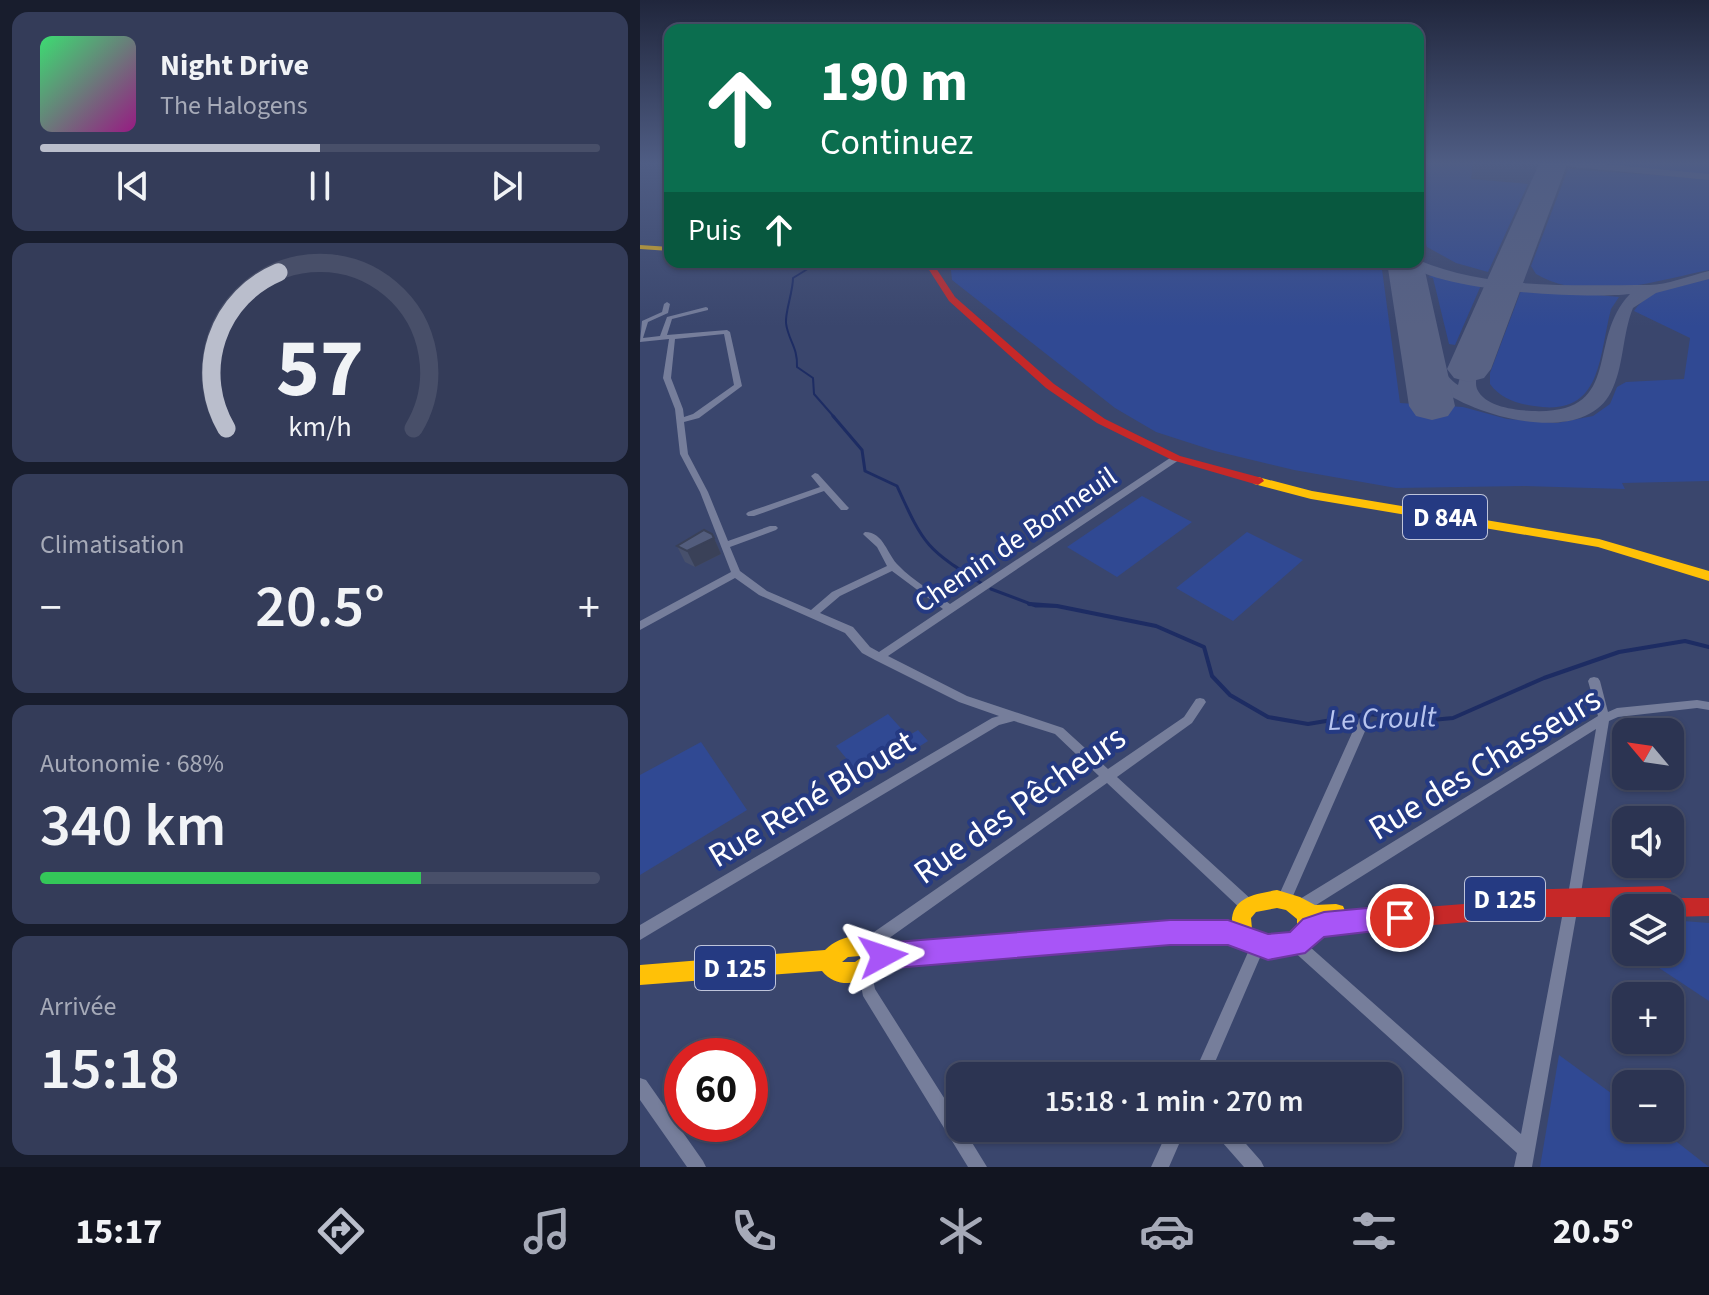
<!DOCTYPE html>
<html lang="fr">
<meta charset="utf-8">
<style>
:root{--surface:#2c3452;--page:#343c59;--text:#f1f3f6;--muted:#a6aab8;--line:#484f69;--accent:#babecc}
body{margin:0;font-family:"Source Sans 3",sans-serif;background:var(--page);color:var(--text);height:100vh;display:flex;flex-direction:column;font-size:30px;white-space:nowrap}
*{box-sizing:border-box;margin:0}
p{font-size:26px;color:var(--muted)}
.icon{flex:none;width:44px;height:44px;fill:none;stroke:currentColor;stroke-width:2;stroke-linecap:round;stroke-linejoin:round}
.map{position:relative;flex:1;overflow:hidden}
.sheet{display:flex;flex-direction:column;gap:12px;padding:12px;background:#181d2d;width:640px}
.sheet>*{flex:none}
.guide{position:absolute;left:24px;top:24px;width:760px;height:244px;border-radius:16px;box-shadow:0 2px 6px #0004,0 0 0 2px var(--line);background:#0b6e4f;color:#fff;overflow:hidden}
.needle{width:52px;rotate:299deg}
.tools{position:absolute;left:972px;top:718px;display:grid;gap:16px}
.tools a{display:grid;place-items:center;width:72px;height:72px;border-radius:16px;background:var(--surface);box-shadow:0 2px 6px #0004,0 0 0 2px var(--line);font-size:40px}
.speed{position:absolute;left:24px;top:1038px;display:flex;gap:16px;font-size:40px;font-weight:700;text-align:center}
.speed>*{display:grid;place-content:center;width:104px;height:104px;border-radius:50%;background:var(--surface);box-shadow:0 2px 6px #0004,0 0 0 2px var(--line);line-height:1}
.speed .limit{border:12px solid #d22;background:#fff;color:#111}
.pin{position:absolute;display:grid;place-items:center;width:68px;height:68px;color:#fff;margin:-34px;border:4px solid #fff;border-radius:50%;box-shadow:0 2px 8px #0007}
.me{position:absolute;width:88px;margin:-44px;rotate:85deg;stroke-linejoin:round;filter:drop-shadow(0 0 6px #0008)}
.turn{display:flex;align-items:center;gap:28px;height:168px;padding:0 24px;font-size:36px}
.turn .icon{width:104px;height:104px;stroke-width:2.5}
.turn b{display:block;font-size:56px;line-height:68px}
.then{display:flex;align-items:center;height:76px;padding:0 24px;background:#0003;gap:16px;font-size:30px}
.big{font-size:60px;font-weight:600;line-height:1.1}
.sheet .tile{flex:1;display:flex;flex-direction:column;justify-content:center;gap:12px;min-width:0;padding:0 28px;border-radius:16px;background:var(--page)}
.sheet .dial{align-items:center;gap:0}
.dial svg{height:208px;overflow:visible;fill:none;stroke:var(--line);stroke-width:7;stroke-linecap:round;text-anchor:middle}
.dial text{fill:var(--text);stroke:none}
.song{display:flex;align-items:center;gap:24px}
.cover{width:96px;height:96px;border-radius:12px;background:linear-gradient(135deg,hsl(140 70% 55%),hsl(310 70% 35%))}
.played{height:8px;border-radius:4px;background:linear-gradient(90deg,var(--accent) 50%,var(--line) 50%)}
.keys{display:flex;justify-content:space-around;direction:ltr}
.heat{display:flex;justify-content:space-between;align-items:center;font-size:44px;direction:ltr}
.charge{height:12px;border-radius:6px;background:linear-gradient(90deg,#34c759 68%,var(--line) 0)}
.trip{position:absolute;left:306px;top:1062px;width:456px;height:80px;border-radius:16px;background:var(--surface);box-shadow:0 2px 6px #0004,0 0 0 2px var(--line);font-weight:600;line-height:80px;text-align:center}
.tab-bar{display:flex;height:128px;justify-content:space-around;align-items:center;background:#121521;color:var(--muted)}
.tab-bar .icon{width:56px;height:56px}
.tab-bar .active{color:var(--accent)}
.tab-bar b{font-size:36px;color:var(--text)}
main{display:flex;flex:1;min-height:0}
.map>svg:first-child{display:block}
</style>
<main>
<section class="sheet">
<div class="tile">
<div class="song"><i class="cover"></i><div><b>Night Drive</b><p>The Halogens</p></div></div>
<div class="played"></div>
<div class="keys"><svg class="icon" aria-label="previous" viewBox="0 0 24 24"><path d="M18 5L8 12l10 7zM5 5v14"/></svg><svg class="icon" aria-label="pause" viewBox="0 0 24 24"><path d="M8 5v14M16 5v14"/></svg><svg class="icon" aria-label="next" viewBox="0 0 24 24"><path d="M6 5l10 7-10 7zM19 5v14"/></svg></div>
</div>
<div class="tile dial"><svg viewBox="0 0 100 80">
<path d="M14 69A42 42 0 1 1 86 69"/>
<path d="M14 69A42 42 0 0 1 34 9" stroke="#babecc"/>
<text x="50" y="56" font-size="32" font-weight="700">57</text>
<text x="50" y="72" font-size="11">km/h</text>
</svg></div>
<div class="tile"><p>Climatisation</p>
<div class="heat"><a>−</a><b class="big">20.5°</b><a>+</a></div>
</div>
<div class="tile"><p>Autonomie · 68%</p><b class="big">340 km</b><div class="charge"></div></div>
<div class="tile"><p>Arrivée</p><b class="big">15:18</b></div>
</section>
<div class="map">
<svg width="1069" height="1167" viewBox="0 0 1069 1167">
<rect width="100%" height="100%" fill="#3a466d"/>
<path fill="#304993" d="M778,162H833L831,179L888,184L848,272L816,263L787,247L778,215Z
M945,162H1069V175Z
M928,169L1069,179V270C1014,281 948,304 896,274L891,266Z
M310,262H741L760,403L823,407L867,419L917,423L953,416L970,404L977,387L986,382L1044,379L1050,338L994,311C1011,286 1042,285 1069,279V481L982,483L985,489L884,486L756,488L654,470L575,451L516,432L475,408L312,280Z
M796,275L842,283L815,345L809,344L793,278L788,277Z
M882,288L979,297L971,309C958,360 962,417 894,406C877,404 860,398 850,384V373Z
M502,496L552,522L477,577L427,547Z
M607,532L663,560L593,621L536,588Z
M248,714L268,736L278,730L288,741L225,781L196,746Z
M61,742L107,810L0,875V775Z
M1030,920L1069,923V1001L995,952H1030Z
M919,1055L986,1104V1128H1019L1069,1167H900Z"/>
<g fill="none" stroke-linecap="round" stroke-linejoin="round">
<path stroke="#1d2c63" stroke-width="2" d="M179,262L153,278C153,292 145,312 146,323C148,340 158,347 157,367L173,378L174,394L195,418"/>
<path stroke="#1d2c63" stroke-width="3" d="M193,416L222,450L225,471L257,486C285,548 287,549 344,585
M351,589L396,606H417"/>
<path stroke="#1d2c63" stroke-width="4" d="M389,604L417,606L516,626L564,647L572,676L590,695L628,717L668,724L728,714L792,720L813,718L904,678L979,652L1045,641L1069,647"/>
<path fill="#586284" fill-rule="evenodd" d="M882,162H943L1069,174V180Z
M778,260C850,290 934,285 1009,285C1027,285 1051,275 1069,271V279L1016,293L993,308C982,335 984,367 971,392C943,448 833,416 797,387C788,380 781,367 774,358L783,353C797,357 804,376 818,385L823,365H835C839,373 834,381 837,389C845,407 875,410 892,411C985,415 945,340 990,294C945,299 797,292 764,262Z"/>
<path fill="#586284" fill-rule="evenodd" d="M900,162H928L851,369L844,378L829,382L814,378L807,369Z
M778,255L783,262L815,406L808,416L792,420L776,416L769,406L747,262H778Z"/>
<path fill="#767e9b" fill-rule="evenodd" d="M27,302L30,304L28,313L8,322L3,338L20,336L27,317L66,307L68,308V310L32,319L27,335L87,330L90,332L102,386L59,418L44,422L48,454L68,492L88,541L130,526H136L138,528L136,530L90,547L100,571L127,591L171,610L192,592L247,566L237,547L225,536L223,534L225,532C244,532 247,555 259,566C272,580 295,593 310,604L533,456H539V460L248,656L327,696L423,728L468,769L544,717L556,699L560,698L564,699L566,702L552,723L477,777L613,901L615,906L613,911L608,913L603,911L467,783L231,951L226,953L221,951L219,946L221,941L459,776L415,734L374,721L359,725L0,940V925L352,718L359,716L319,702L235,660L222,653L205,633L119,595L95,578L0,630V621L91,572L60,492L40,454L35,409L23,378L29,339L0,342L2,321L22,312L24,304ZM84,334L94,385L53,414L44,417L43,409L31,378L35,339ZM252,571L303,609L239,652L230,647L213,627L180,613L200,596Z
M175,473L178,474L207,506L209,508L207,510H201L184,491L114,516H108L106,514L108,512L180,487L171,476Z
M954,677L958,678L960,681L968,712L977,708L1057,700L1069,702V710L1057,708L978,717L969,721L940,899L938,904L932,905L936,917L892,1167H874L877,1153L651,949L649,944L651,939L656,937L661,939L881,1134L922,917L919,907L921,902L927,901L956,729L665,912L660,914L655,912L653,907L655,902L958,716L948,681L950,678Z
M723,717L727,719L729,722L649,905L644,907L639,905L637,900L639,895L717,722L719,719Z
M618,939L623,941L625,946L569,1076H553L613,941Z
M225,963L230,965L235,989L320,1123V1128H323L347,1167H328L223,996L218,970L220,965Z
M0,1078L6,1080L63,1161L66,1167H47L0,1100Z
M529,1128H546L529,1167H511Z
M573,1128H592L621,1161L624,1167H604L575,1134Z"/>
<path fill="#ffc107" fill-rule="evenodd" d="M0,245L30,247V251L0,249Z
M618,477L672,491L959,539L1069,571V581L958,547L671,499L614,484L612,481L614,478Z
M637,890L660,897L675,905L696,904L703,906L706,913L703,920L679,924L667,945L654,952L640,955H614L602,947L584,943L490,944L242,966C227,984 198,991 182,971L0,985V965L185,950C200,935 224,930 240,946L490,924L584,923L592,925C590,897 615,894 637,890ZM637,908L646,910L657,919V925L647,934L618,935L612,929L611,918L616,912ZM220,956L222,957L215,962H202L208,957Z"/>
<path fill="#c62828" fill-rule="evenodd" d="M284,262H292L315,297L414,384L465,419L540,456L622,478L624,481L618,485L532,460L457,423L406,388L309,301Z
M1023,886L1030,889L1033,895L1031,898H1069V916L1030,917V908H986V917H889L686,934L664,946L657,943L654,936L657,929L684,915L862,901L864,893L871,890Z"/>
</g>
<path fill="#47506c" d="M72,534L81,554L55,567L45,562L37,546Z"/>
<path fill="#3a4158" d="M74,538L81,554L55,567L47,551Z"/>
<path fill="#535d7d" stroke="#3a4158" stroke-width="2" d="M64,530L72,534L74,538L47,551L37,546Z"/>
<linearGradient id="sky" x2="0" y2="1"><stop stop-color="#20263c"/><stop offset="0.5" stop-color="#4f5d84"/><stop offset="1" stop-color="#4f5d84" stop-opacity="0"/></linearGradient>
<rect width="1069" height="326" fill="url(#sky)"/>
<path fill="#a855f7" stroke="#6d37a1" stroke-width="2" d="M760,905L769,909L773,918L769,927L684,937L665,953L628,960L588,945H530L243,969L233,965L229,956L233,946L243,943L530,920H588L628,934L650,932L663,919L684,912Z"/>
<g text-anchor="middle" stroke-width="8" stroke-linejoin="round" paint-order="stroke">
<g fill="#253a82" stroke="#bec4da" stroke-width="2">
<rect x="763" y="495" width="84" height="44" rx="6"/>
<rect x="825" y="877" width="80" height="44" rx="6"/>
<rect x="55" y="946" width="80" height="44" rx="6"/>
</g>
<g font-size="26" font-weight="bold" fill="#fff">
<text x="805" y="526">D 84A</text>
<text x="865" y="908">D 125</text>
<text x="95" y="977">D 125</text>
</g>
<g font-size="28" fill="#fff" stroke="#253a82">
<text transform="translate(375 539) rotate(-34)" y="10">Chemin de Bonneuil</text>
</g>
<g font-size="30" font-style="italic" fill="#b8c5ef" stroke="#253a82">
<text transform="translate(742 718) rotate(-2)" y="10">Le Croult</text>
</g>
<g font-size="34" fill="#fff" stroke="#253a82">
<text transform="translate(844 763) rotate(-31)" y="12">Rue des Chasseurs</text>
<text transform="translate(171 798) rotate(-31)" y="12">Rue René Blouet</text>
<text transform="translate(379 804) rotate(-35)" y="12">Rue des Pêcheurs</text>
</g>
</g>
</svg>
<div class="tools">
<a><svg class="needle" viewBox="-14 -14 28 28"><path d="M0-13l5 13h-10z" fill="#e53935"/><path d="M0 13l5-13h-10z" fill="#a6aab8"/></svg></a>
<a><svg class="icon" aria-label="sound" viewBox="0 0 24 24"><path d="M4 9h4l5-4v14l-5-4H4zM17 9q2 3 0 6"/></svg></a>
<a><svg class="icon" aria-label="layers" viewBox="0 0 24 24"><path d="M12 4l9 5-9 5-9-5zM3 14l9 5 9-5"/></svg></a>
<a>+</a>
<a>−</a>
</div>
<div class="speed"><div class="limit">60</div></div>
<div class="pin" style="left:760px;top:918px;background:#d93025"><svg class="icon" aria-label="arrive" viewBox="0 0 24 24"><path d="M6 21V4h12l-3 4 3 4H6"/></svg></div>
<svg class="me" style="left:243px;top:956px" viewBox="-20 -20 40 40"><path d="M0-17L14 15 0 8-14 15z" fill="#a855f7" stroke="#fff" stroke-width="4"/></svg>
<div class="trip">15:18 · 1 min · 270 m</div>
<div class="guide">
<div class="turn"><svg class="icon" aria-label="ahead" viewBox="0 0 24 24"><path d="M12 20V5M6 11l6-6 6 6"/></svg><div><b>190 m</b>Continuez</div></div>
<div class="then">Puis<svg class="icon" aria-label="ahead" viewBox="0 0 24 24"><path d="M12 20V5M6 11l6-6 6 6"/></svg></div>
</div>
</div>
</main>
<nav class="tab-bar">
<b>15:17</b>
<svg class="icon active" aria-label="directions" viewBox="0 0 24 24"><path d="M12 3l9 9-9 9-9-9zM9 14v-3h6M13 9l2 2-2 2"/></svg>
<svg class="icon" aria-label="music" viewBox="0 0 24 24"><path d="M9 18V5l10-2v13"/><circle cx="6" cy="18" r="3"/><circle cx="16" cy="16" r="3"/></svg>
<svg class="icon" aria-label="phone" viewBox="0 0 24 24"><path d="M5 4h4l2 5-3 2q2 4 5 5l2-3 5 2v4C11 20 4 13 5 4z"/></svg>
<svg class="icon" aria-label="climate" viewBox="0 0 24 24"><path d="M12 3v18M4 7l16 10M4 17L20 7"/></svg>
<svg class="icon" aria-label="car" viewBox="0 0 24 24"><path d="M5 17H2v-5l4-1 3-4h7l3 4 3 1v5h-3M9 17h6M6 11h13"/><circle cx="7" cy="17" r="2"/><circle cx="17" cy="17" r="2"/></svg>
<svg class="icon" aria-label="filters" viewBox="0 0 24 24"><path d="M4 7h16M4 17h16"/><circle cx="9" cy="7" r="2"/><circle cx="15" cy="17" r="2"/></svg>
<b>20.5°</b>
</nav>
